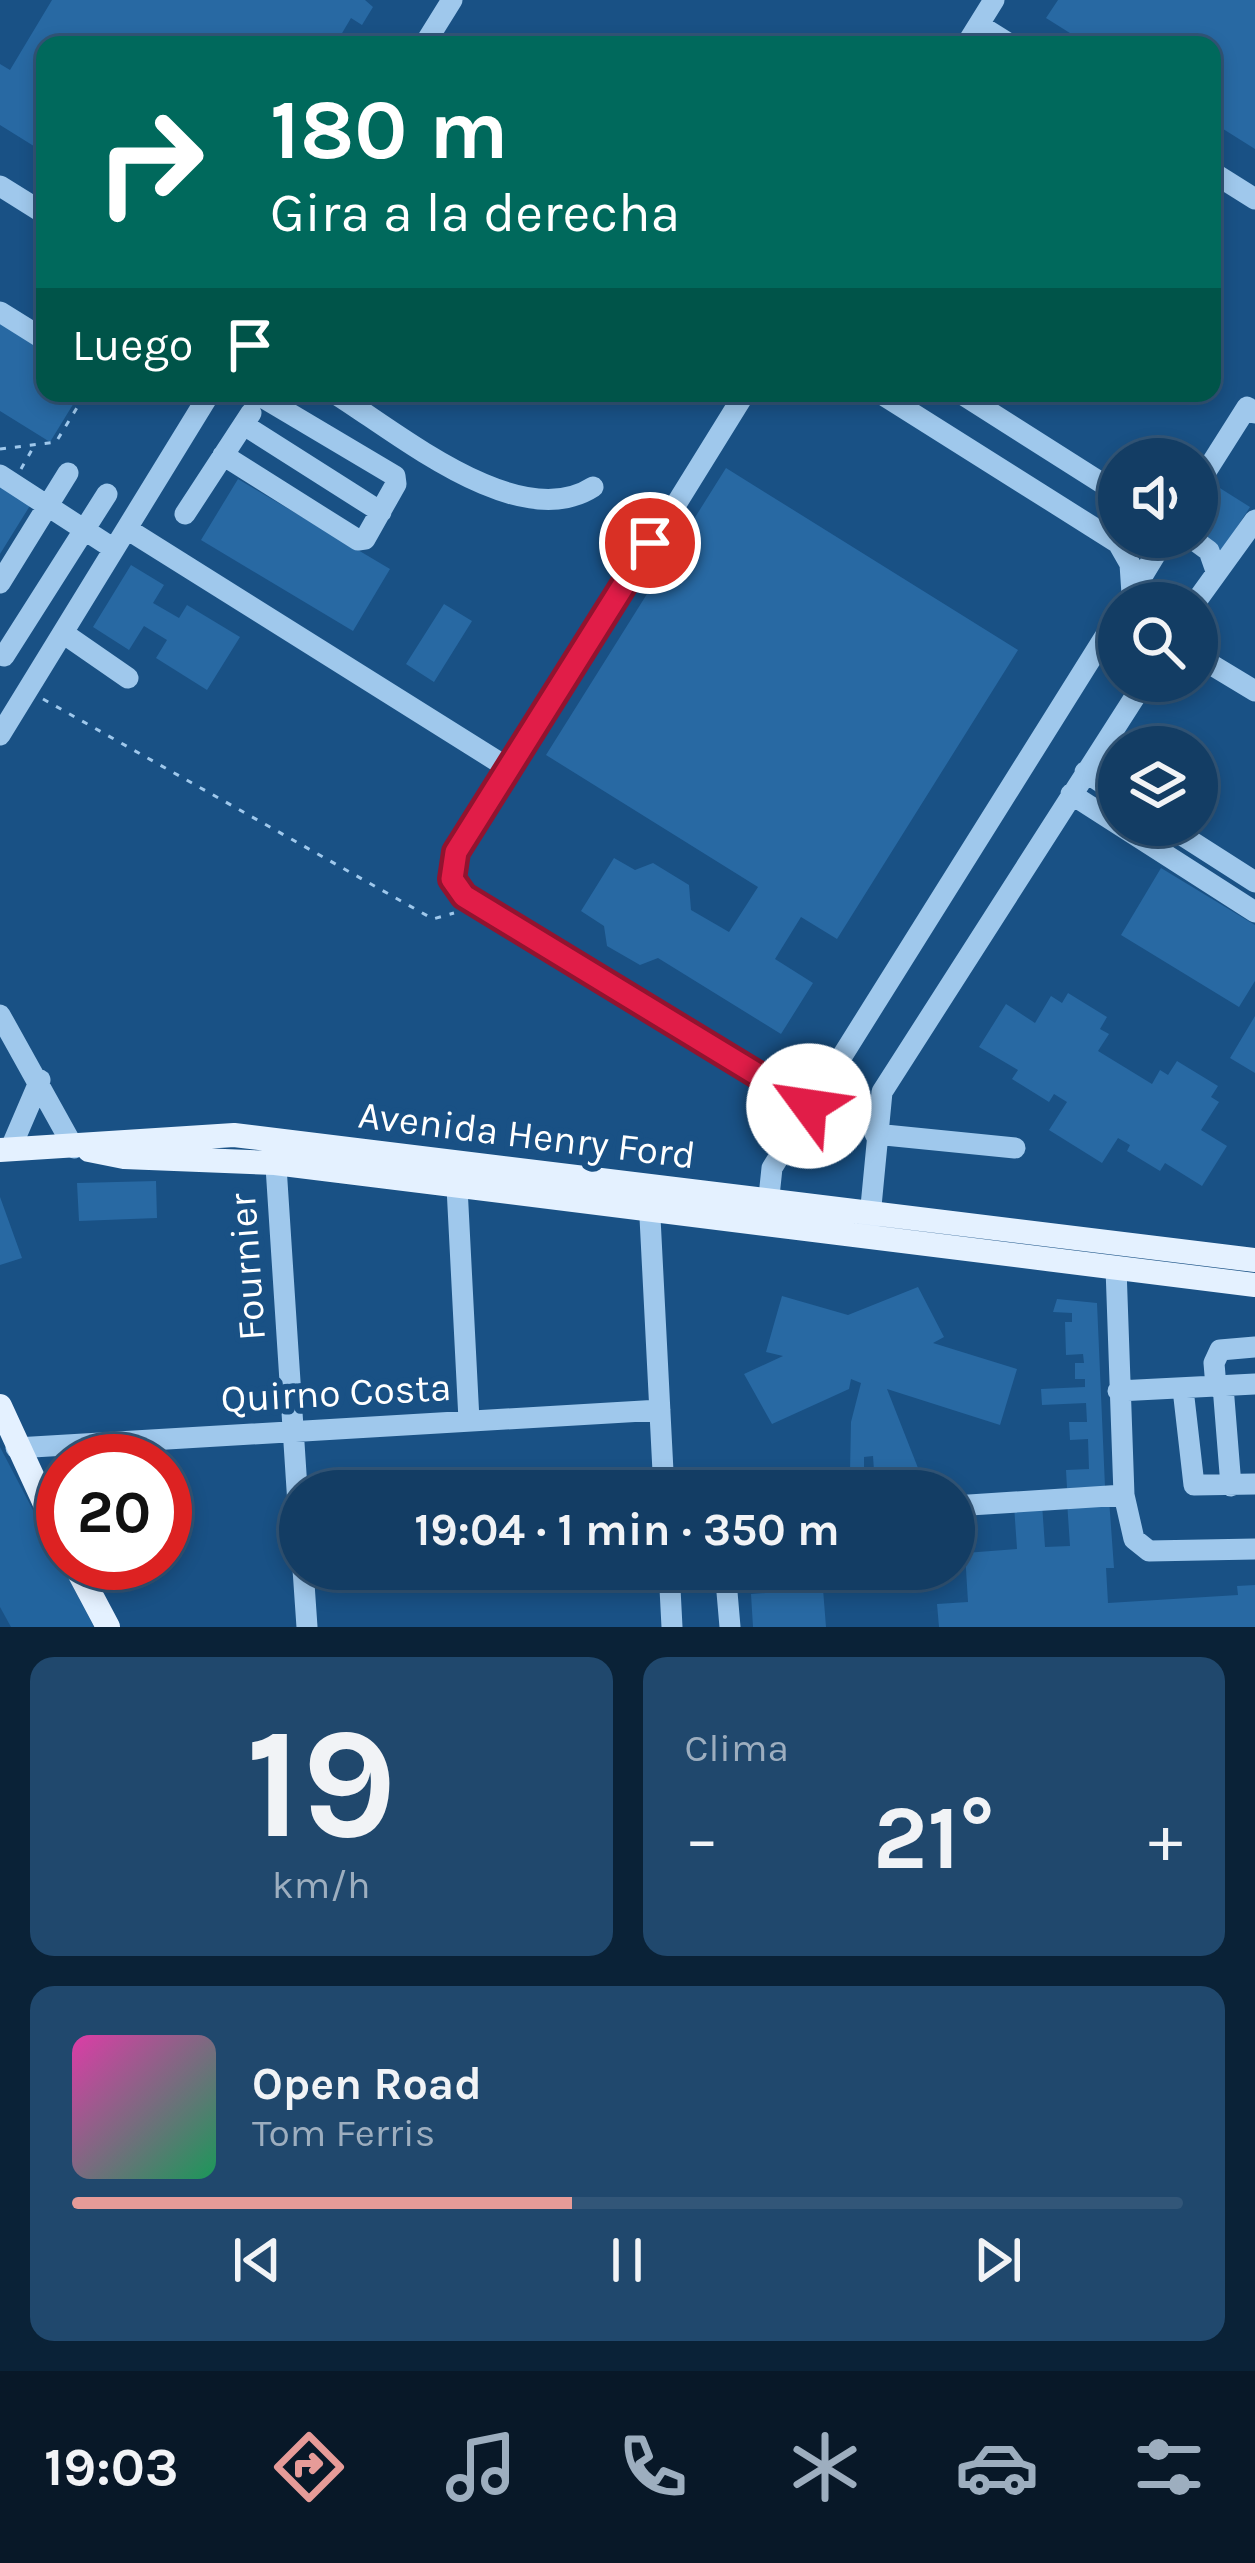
<!DOCTYPE html>
<html lang="es">
<meta charset="utf-8">
<style>
:root{--surface:#133d64;--page:#20486d;--text:#f1f3f6;--muted:#9daebf;--line:#325678;--accent:#e69b98}
body{margin:0;font-family:Karla,sans-serif;background:var(--page);color:var(--text);height:100vh;display:flex;flex-direction:column;font-size:45px;white-space:nowrap}
*{box-sizing:border-box;margin:0}
p{font-size:39px;color:var(--muted)}
.icon{flex:none;width:66px;height:66px;fill:none;stroke:currentColor;stroke-width:2;stroke-linecap:round;stroke-linejoin:round}
.map{position:relative;height:1627px;overflow:hidden}
.panel{display:flex;flex-direction:column;gap:30px;padding:30px;background:#0a2237;flex:1}
.panel>*{flex:none}
.banner{position:absolute;left:36px;top:36px;width:1185px;height:366px;border-radius:24px;box-shadow:0 6px 18px #0003,0 0 0 3px var(--line);background:#00695c;color:#fff;overflow:hidden}
.buttons{position:absolute;left:1098px;top:438px;display:grid;gap:24px}
.buttons a{display:grid;place-items:center;width:120px;height:120px;border-radius:50%;background:var(--surface);box-shadow:0 6px 18px #0003,0 0 0 3px var(--line);font-size:60px}
.speed{position:absolute;left:36px;top:1434px;display:flex;gap:24px;font-size:60px;font-weight:700;text-align:center}
.speed>*{display:grid;place-content:center;width:156px;height:156px;border-radius:50%;background:var(--surface);box-shadow:0 6px 18px #0003,0 0 0 3px var(--line);line-height:1}
.speed .limit{border:18px solid #d22;background:#fff;color:#111}
.pin{position:absolute;display:grid;place-items:center;width:102px;height:102px;color:#fff;margin:-51px;border:6px solid #fff;border-radius:50%;box-shadow:0 3px 12px #0007}
.me{position:absolute;width:132px;margin:-66px;rotate:301deg;stroke-linejoin:round;filter:drop-shadow(0 0 9px #0008)}
.turn{display:flex;align-items:center;gap:42px;height:252px;padding:0 36px;font-size:54px}
.turn .icon{width:156px;height:156px;stroke-width:2.5}
.turn b{display:block;font-size:84px;line-height:102px}
.then{display:flex;align-items:center;height:114px;padding:0 36px;background:#0003;gap:24px;font-size:45px}
.big{font-size:90px;font-weight:700;line-height:1.1}
.panel .tile{flex:1;display:flex;flex-direction:column;justify-content:center;gap:18px;min-width:0;padding:0 42px;border-radius:24px;background:var(--page)}
.panel .dial{align-items:center;gap:0}
.dial b{font-size:156px;line-height:1}
.song{display:flex;align-items:center;gap:36px}
.cover{width:144px;height:144px;border-radius:18px;background:linear-gradient(135deg,hsl(320 70% 55%),hsl(150 70% 35%))}
.played{height:12px;border-radius:6px;background:linear-gradient(90deg,var(--accent) 45%,var(--line) 45%)}
.keys{display:flex;justify-content:space-around;direction:ltr}
.heat{display:flex;justify-content:space-between;align-items:center;font-size:66px;direction:ltr}
.panel .tiles{flex:1;display:grid;gap:30px;grid-template-columns:1fr 1fr}
.tile:last-child{grid-column:span 2}
.trip{position:absolute;left:279px;top:1470px;width:696px;height:120px;border-radius:60px;background:var(--surface);box-shadow:0 6px 18px #0003,0 0 0 3px var(--line);font-weight:700;line-height:120px;text-align:center}
.dock{display:flex;height:192px;justify-content:space-around;align-items:center;background:#081828;color:var(--muted)}
.dock .icon{width:84px;height:84px}
.dock .current{color:var(--accent)}
.dock b{font-size:54px;color:var(--text)}
.map>svg:first-child{display:block}
</style>
<div class="map">
<svg width="1255" height="1627" viewBox="0 0 1255 1627">
<rect width="100%" height="100%" fill="#195185"/>
<path fill="#22649e" d="M0,1447L94,1627H11L0,1607Z"/>
<path fill="#2869a3" d="M52,0H365L373,7L362,25L351,18L335,45H45V153L0,125V64L10,70Z
M1058,0H1255V149L1212,122V45H1089L1046,18Z
M0,322L45,350V393H80L50,442L0,411Z
M726,468L1018,650L837,939L801,917L775,959L813,983L781,1034L658,958L640,965L607,946L604,926L581,911L614,858L635,870L653,863L689,885L691,910L729,932L758,887L546,755Z
M238,479L390,569L353,631L201,540Z
M1207,480L1250,507L1221,552L1197,536V496Z
M0,486L31,504L0,554Z
M131,565L164,585L153,603L179,618L187,605L240,637L207,690L156,658L167,640L144,626L129,650L93,627Z
M444,604L472,621L434,682L406,664Z
M1161,868L1255,925V981L1239,1007L1121,935Z
M1068,993L1107,1017L1100,1029L1109,1034L1098,1051L1152,1084L1160,1070L1168,1075L1177,1061L1218,1086L1211,1097L1219,1102L1201,1130L1227,1146L1202,1186L1165,1163L1160,1171L1127,1151L1130,1145L1118,1138L1102,1163L1049,1130L1067,1102L1054,1094L1049,1102L1012,1079L1018,1070L979,1047L1006,1004L1035,1023L1051,996L1062,1003Z
M1255,1016V1073L1230,1058Z
M156,1181L157,1218L79,1221L77,1183Z
M0,1197L22,1258L0,1265Z
M918,1287L944,1337L933,1343L1017,1369L1000,1425L887,1389L918,1468L874,1471L873,1456L864,1457V1471L850,1472L851,1422L861,1383L851,1379L849,1389L772,1424L744,1374L783,1356L766,1352L782,1296L848,1315Z
M1057,1299L1097,1303L1105,1487L1067,1488L1066,1470L1089,1469L1088,1439L1070,1440L1069,1422H1087L1086,1403L1042,1405L1041,1389L1085,1387V1379H1075V1363H1084L1083,1354L1066,1355L1065,1322H1072V1313L1053,1312Z
M1109,1499L1114,1568H1106L1108,1603L1238,1595L1237,1586L1255,1585V1627H939L937,1604L968,1602L965,1553L1017,1549L1014,1505L1042,1504L1045,1547L1070,1546L1067,1501Z
M823,1589L826,1627H753L751,1594Z"/>
<g fill="none" stroke-linecap="round" stroke-linejoin="round">
<path stroke="#9fc8ec" stroke-width="3" stroke-dasharray="6 9" stroke-linecap="butt" d="M0,449L56,442L86,393
M21,469L34,446
M43,699L433,919L454,913"/>
<path stroke="#9fc8ec" stroke-width="21" d="M979,25L1011,45
M424,45L452,0
M966,45L994,0
M1212,172L1255,199
M0,186L45,214
M0,312L45,340
M334,393C397,432 519,535 593,487
M745,393L450,869L464,896L809,1106
M880,393L1118,543L1130,564L1132,594
M960,393L1119,494
M244,425L381,512
M223,455L358,540L365,539L396,484L395,476L262,397
M0,475L114,549
M1197,486L1247,407L1255,413
M185,514L251,413
M127,529L508,768
M1190,537L1209,551L1216,571
M0,583L68,473
M1132,593L1166,537
M1195,603L1255,520
M63,633L128,678
M4,656L107,494
M1197,656L1255,691
M0,735L210,393
M1085,772L1119,794
M1071,794L1255,912
M1166,825L1255,882
M0,1015L74,1148
M875,1134L1015,1148
M10,1150L40,1080
M275,1151L300,1535
M461,1169L457,1187L469,1420
M649,1198L664,1491
M767,1215L772,1168L1119,614
M869,1227L882,1092L1145,681
M1116,1268L1124,1495
M1223,1386L1231,1486
M1216,1387L1214,1363L1220,1350L1255,1347
M1183,1389L1194,1485L1255,1484
M1118,1391L1255,1384
M16,1448L660,1410
M954,1506L1124,1495L1134,1539L1149,1551L1255,1549
M303,1569L307,1627
M669,1569L672,1627
M725,1569L730,1627"/>
<path stroke="#e4f1ff" stroke-width="24" d="M0,1150L234,1135L1255,1260
M89,1150L124,1157L275,1163L1255,1285
M0,1406L63,1543
M74,1563L108,1627"/>
</g>
<g fill="none" stroke-linecap="round" stroke-linejoin="round">
<g stroke="#92132f" stroke-width="30">
<path id="route" d="M650,543L456,852L452,879L464,896L809,1106"/>
</g>
<use href="#route" stroke="#e11d48" stroke-width="21"/>
</g>
<g text-anchor="middle" stroke-width="12" stroke-linejoin="round" paint-order="stroke">
<g font-size="39" fill="#fff" stroke="#195185">
<text transform="translate(527 1134) rotate(7)" y="14">Avenida Henry Ford</text>
<text transform="translate(246 1267) rotate(-94)" y="14">Fournier</text>
<text transform="translate(336 1392) rotate(-3)" y="14">Quirno Costa</text>
</g>
</g>
</svg>
<div class="buttons">
<a><svg class="icon" aria-label="sound" viewBox="0 0 24 24"><path d="M4 9h4l5-4v14l-5-4H4zM17 9q2 3 0 6"/></svg></a>
<a><svg class="icon" aria-label="search" viewBox="0 0 24 24"><circle cx="10" cy="10" r="6"/><path d="M15 15l6 6"/></svg></a>
<a><svg class="icon" aria-label="layers" viewBox="0 0 24 24"><path d="M12 4l9 5-9 5-9-5zM3 14l9 5 9-5"/></svg></a>
</div>
<div class="speed"><div class="limit">20</div></div>
<div class="pin" style="left:650px;top:543px;background:#d93025"><svg class="icon" aria-label="arrive" viewBox="0 0 24 24"><path d="M6 21V4h12l-3 4 3 4H6"/></svg></div>
<svg class="me" style="left:809px;top:1106px" viewBox="-20 -20 40 40"><circle r="19" fill="#fff"/><path d="M0-13L10 11 0 6-10 11z" fill="#e11d48"/></svg>
<div class="trip">19:04 · 1 min · 350 m</div>
<div class="banner">
<div class="turn"><svg class="icon" aria-label="right" viewBox="0 0 24 24"><path d="M7 20v-9h11M14 6l5 5-5 5"/></svg><div><b>180 m</b>Gira a la derecha</div></div>
<div class="then">Luego<svg class="icon" aria-label="arrive" viewBox="0 0 24 24"><path d="M6 21V4h12l-3 4 3 4H6"/></svg></div>
</div>
</div>
<section class="panel">
<div class="tiles">
<div class="tile dial"><b>19</b><p>km/h</p></div>
<div class="tile"><p>Clima</p>
<div class="heat"><a>−</a><b class="big">21°</b><a>+</a></div>
</div>
<div class="tile">
<div class="song"><i class="cover"></i><div><b>Open Road</b><p>Tom Ferris</p></div></div>
<div class="played"></div>
<div class="keys"><svg class="icon" aria-label="previous" viewBox="0 0 24 24"><path d="M18 5L8 12l10 7zM5 5v14"/></svg><svg class="icon" aria-label="pause" viewBox="0 0 24 24"><path d="M8 5v14M16 5v14"/></svg><svg class="icon" aria-label="next" viewBox="0 0 24 24"><path d="M6 5l10 7-10 7zM19 5v14"/></svg></div>
</div>
</div>
</section>
<nav class="dock">
<b>19:03</b>
<svg class="icon current" aria-label="directions" viewBox="0 0 24 24"><path d="M12 3l9 9-9 9-9-9zM9 14v-3h6M13 9l2 2-2 2"/></svg>
<svg class="icon" aria-label="music" viewBox="0 0 24 24"><path d="M9 18V5l10-2v13"/><circle cx="6" cy="18" r="3"/><circle cx="16" cy="16" r="3"/></svg>
<svg class="icon" aria-label="phone" viewBox="0 0 24 24"><path d="M5 4h4l2 5-3 2q2 4 5 5l2-3 5 2v4C11 20 4 13 5 4z"/></svg>
<svg class="icon" aria-label="climate" viewBox="0 0 24 24"><path d="M12 3v18M4 7l16 10M4 17L20 7"/></svg>
<svg class="icon" aria-label="car" viewBox="0 0 24 24"><path d="M5 17H2v-5l4-1 3-4h7l3 4 3 1v5h-3M9 17h6M6 11h13"/><circle cx="7" cy="17" r="2"/><circle cx="17" cy="17" r="2"/></svg>
<svg class="icon" aria-label="filters" viewBox="0 0 24 24"><path d="M4 7h16M4 17h16"/><circle cx="9" cy="7" r="2"/><circle cx="15" cy="17" r="2"/></svg>
</nav>
